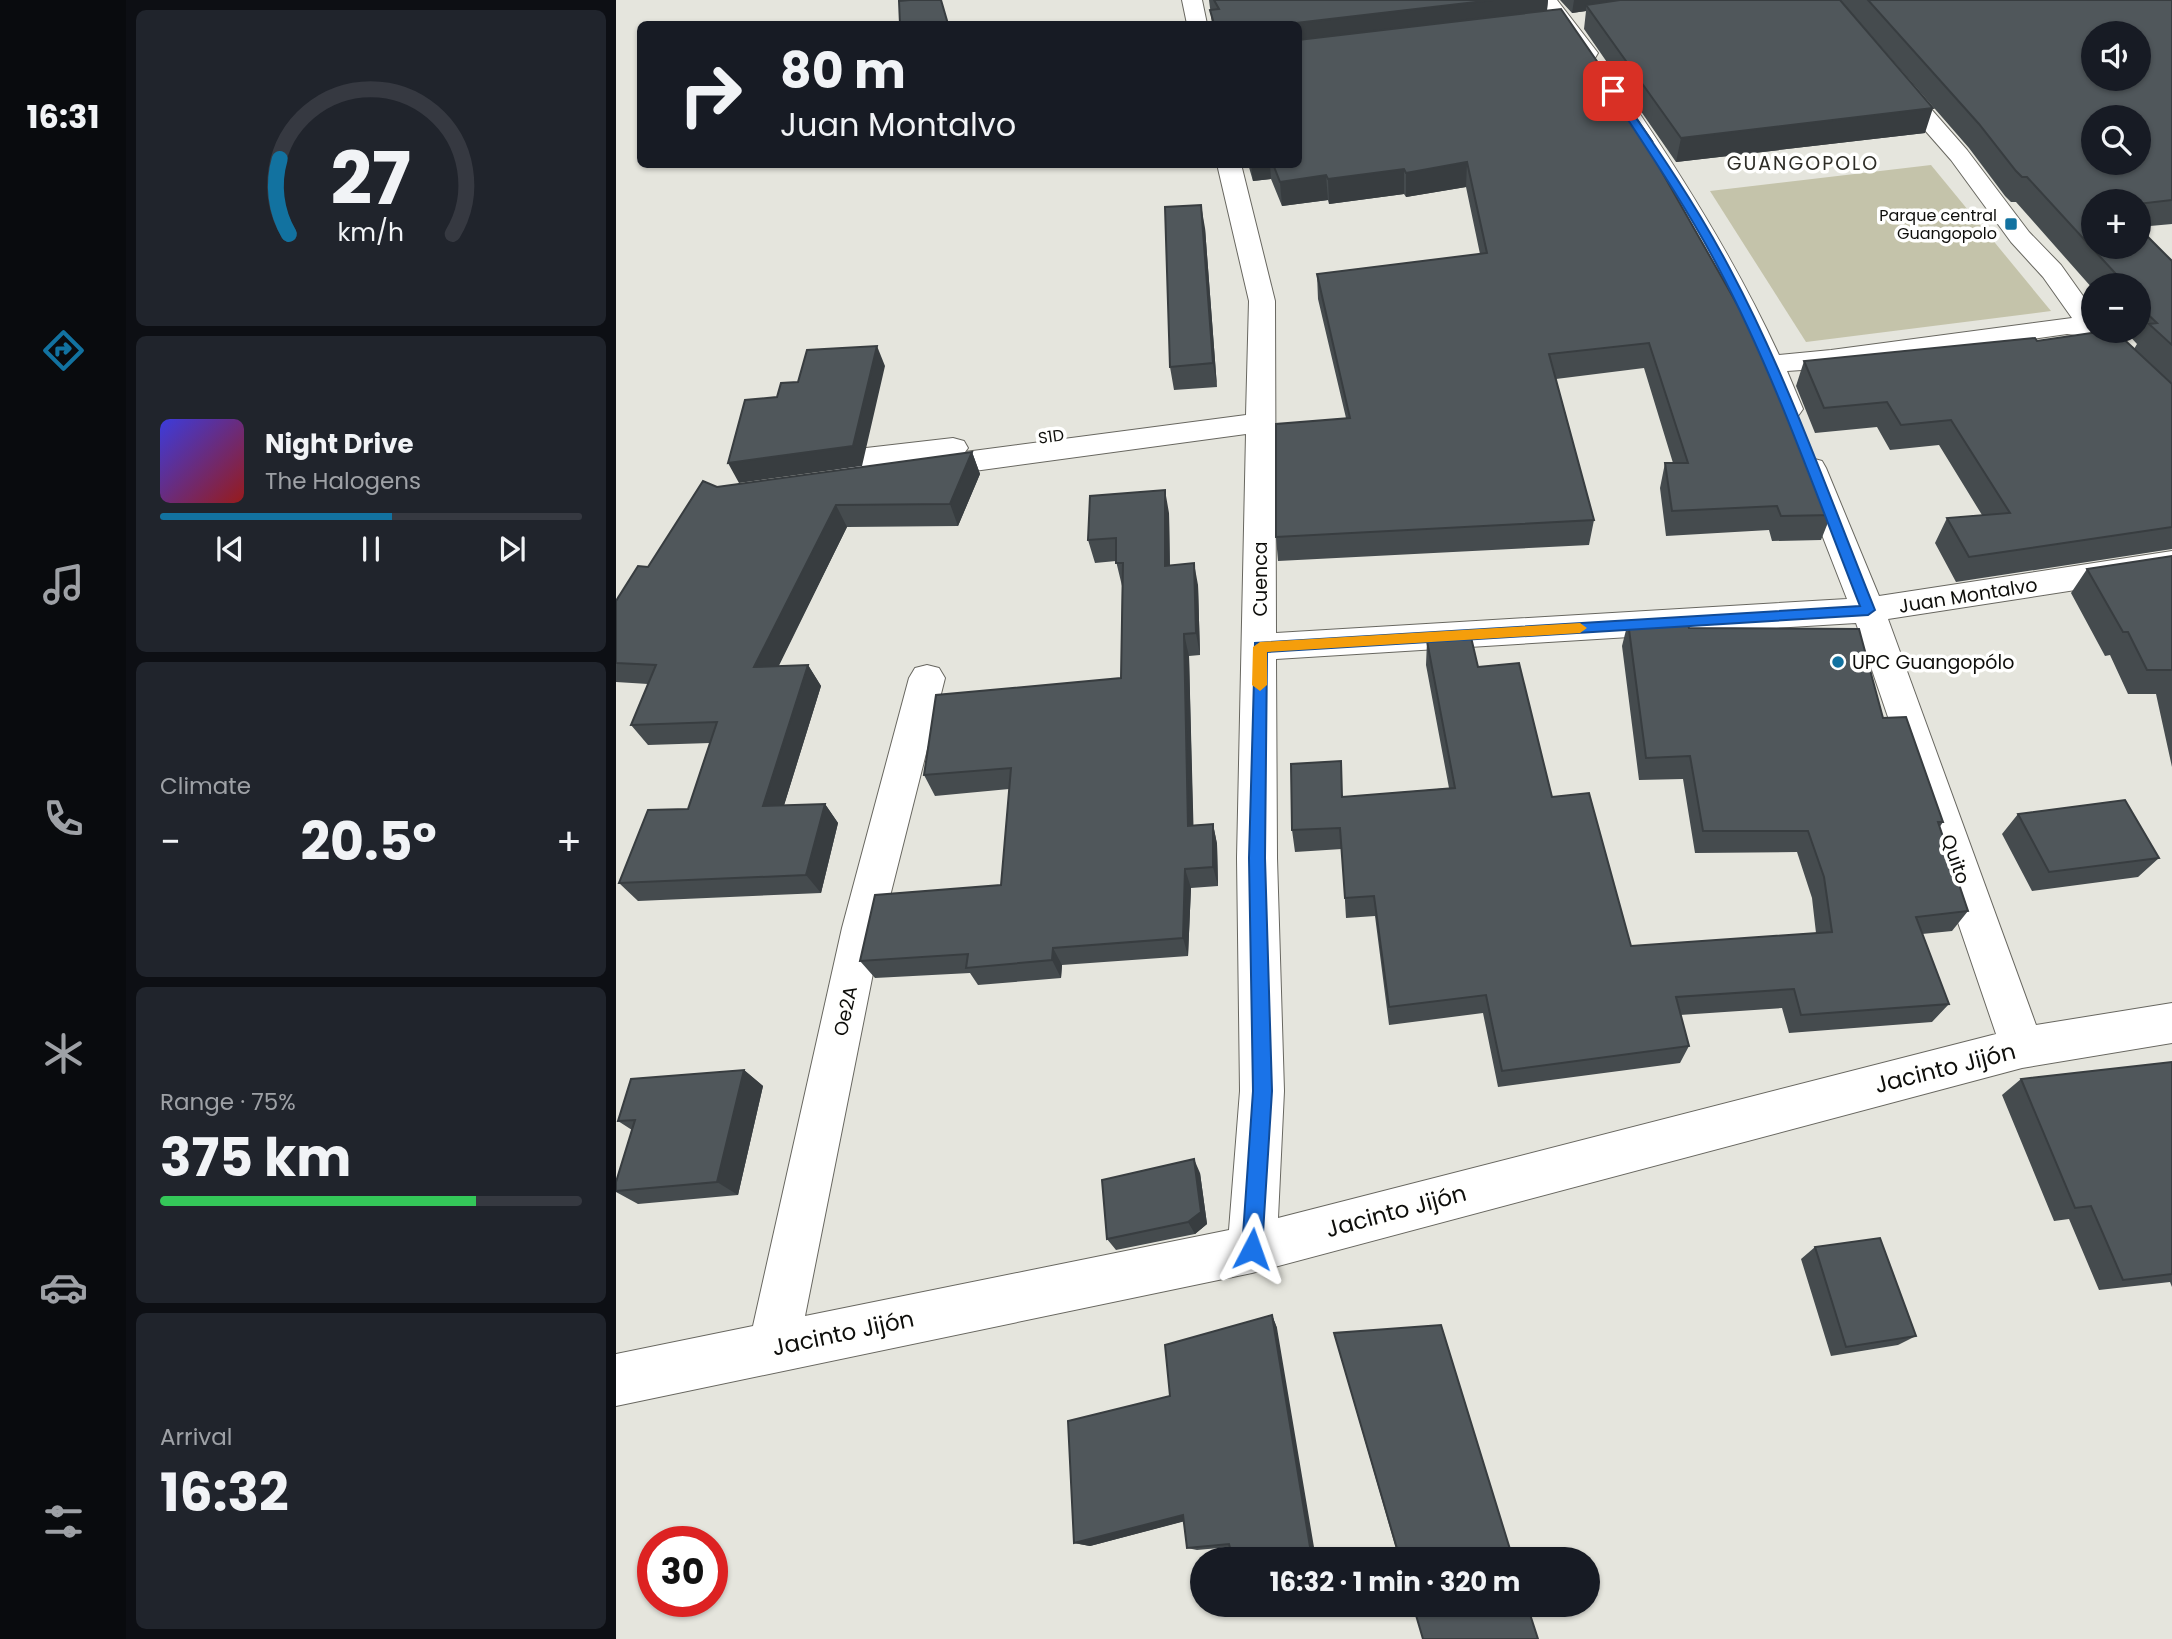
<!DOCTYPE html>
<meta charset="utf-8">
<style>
:root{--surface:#171b24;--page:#20242c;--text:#f1f3f6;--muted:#9ea1a6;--line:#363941;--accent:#1272a0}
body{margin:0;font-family:Poppins,sans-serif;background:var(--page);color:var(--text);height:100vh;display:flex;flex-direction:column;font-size:26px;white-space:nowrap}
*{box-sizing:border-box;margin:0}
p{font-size:23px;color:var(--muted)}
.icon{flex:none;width:38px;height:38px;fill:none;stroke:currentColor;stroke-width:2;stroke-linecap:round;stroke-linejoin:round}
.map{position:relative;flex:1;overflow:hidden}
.drawer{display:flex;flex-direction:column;gap:10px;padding:10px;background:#0d0f14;width:490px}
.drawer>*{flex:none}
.banner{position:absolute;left:21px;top:21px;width:665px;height:147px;border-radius:10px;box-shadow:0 2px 5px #0004;background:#171b24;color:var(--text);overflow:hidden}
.controls{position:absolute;left:1465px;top:21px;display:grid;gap:14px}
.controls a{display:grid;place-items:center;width:70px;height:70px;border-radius:50%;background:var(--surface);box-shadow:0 2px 5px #0004;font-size:35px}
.speed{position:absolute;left:21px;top:1526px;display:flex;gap:14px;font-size:35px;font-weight:700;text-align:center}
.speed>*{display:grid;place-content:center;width:91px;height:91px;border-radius:50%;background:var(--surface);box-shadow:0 2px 5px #0004;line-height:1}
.speed .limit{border:10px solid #d22;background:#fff;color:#111}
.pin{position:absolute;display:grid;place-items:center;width:60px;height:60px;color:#fff;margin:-30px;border-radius:14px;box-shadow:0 4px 10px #0006}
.me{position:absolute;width:77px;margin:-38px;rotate:4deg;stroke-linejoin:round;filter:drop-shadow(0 0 5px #0008)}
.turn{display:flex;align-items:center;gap:24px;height:147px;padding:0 28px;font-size:32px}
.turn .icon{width:91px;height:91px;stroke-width:2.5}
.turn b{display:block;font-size:49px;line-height:60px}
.big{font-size:52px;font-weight:700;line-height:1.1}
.drawer .widget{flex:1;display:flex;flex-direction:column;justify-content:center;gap:10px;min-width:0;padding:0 24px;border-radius:10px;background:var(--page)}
.drawer .dial{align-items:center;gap:0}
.dial svg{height:182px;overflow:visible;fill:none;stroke:var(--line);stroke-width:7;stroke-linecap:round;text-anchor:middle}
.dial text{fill:var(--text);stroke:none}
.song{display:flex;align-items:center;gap:21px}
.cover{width:84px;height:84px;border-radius:10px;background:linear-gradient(135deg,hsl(240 70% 55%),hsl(0 70% 35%))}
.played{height:7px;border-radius:4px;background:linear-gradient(90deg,var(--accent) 55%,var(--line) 55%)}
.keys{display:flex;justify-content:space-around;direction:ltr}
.heat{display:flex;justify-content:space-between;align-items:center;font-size:38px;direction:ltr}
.charge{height:10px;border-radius:5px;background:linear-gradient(90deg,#34c759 75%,var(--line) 0)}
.trip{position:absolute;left:574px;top:1547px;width:410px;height:70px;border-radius:35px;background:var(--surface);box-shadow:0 2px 5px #0004;font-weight:700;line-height:70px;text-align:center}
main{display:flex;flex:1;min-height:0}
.dock{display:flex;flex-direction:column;width:126px;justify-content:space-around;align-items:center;background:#090b0e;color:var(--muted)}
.dock .icon{width:49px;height:49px}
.dock .current{color:var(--accent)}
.dock b{font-size:32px;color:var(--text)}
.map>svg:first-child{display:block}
</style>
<main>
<nav class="dock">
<b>16:31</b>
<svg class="icon current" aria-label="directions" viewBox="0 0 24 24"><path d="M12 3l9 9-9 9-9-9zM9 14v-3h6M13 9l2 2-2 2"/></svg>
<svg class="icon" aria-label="music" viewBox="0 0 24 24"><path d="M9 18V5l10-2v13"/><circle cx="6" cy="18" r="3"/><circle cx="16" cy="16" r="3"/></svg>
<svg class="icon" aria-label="phone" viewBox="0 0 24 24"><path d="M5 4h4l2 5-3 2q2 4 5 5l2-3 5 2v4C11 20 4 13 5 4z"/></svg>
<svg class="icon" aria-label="climate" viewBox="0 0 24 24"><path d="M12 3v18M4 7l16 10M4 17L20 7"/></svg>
<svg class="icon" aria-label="car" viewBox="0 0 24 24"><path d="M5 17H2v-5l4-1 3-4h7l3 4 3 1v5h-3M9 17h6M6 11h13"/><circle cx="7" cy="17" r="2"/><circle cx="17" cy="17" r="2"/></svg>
<svg class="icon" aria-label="filters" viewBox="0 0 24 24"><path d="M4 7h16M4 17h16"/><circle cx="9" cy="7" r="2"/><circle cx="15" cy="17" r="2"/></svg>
</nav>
<section class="drawer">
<div class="widget dial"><svg viewBox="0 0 100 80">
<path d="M14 69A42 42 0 1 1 86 69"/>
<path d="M14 69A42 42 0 0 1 10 36" stroke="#1272a0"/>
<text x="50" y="56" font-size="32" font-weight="700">27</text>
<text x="50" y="72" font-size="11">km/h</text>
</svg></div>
<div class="widget">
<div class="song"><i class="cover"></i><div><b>Night Drive</b><p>The Halogens</p></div></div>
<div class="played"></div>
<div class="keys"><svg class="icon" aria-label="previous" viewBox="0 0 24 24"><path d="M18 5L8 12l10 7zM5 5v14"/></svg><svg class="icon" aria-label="pause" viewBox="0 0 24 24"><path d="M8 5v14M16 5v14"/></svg><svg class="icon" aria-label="next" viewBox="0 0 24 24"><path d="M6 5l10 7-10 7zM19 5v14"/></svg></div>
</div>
<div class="widget"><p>Climate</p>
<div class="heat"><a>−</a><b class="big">20.5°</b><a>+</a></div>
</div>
<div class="widget"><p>Range · 75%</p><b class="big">375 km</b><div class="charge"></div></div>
<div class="widget"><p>Arrival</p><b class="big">16:32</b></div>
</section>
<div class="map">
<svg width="1556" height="1639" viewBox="0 0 1556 1639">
<rect width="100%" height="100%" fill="#e5e5dd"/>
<path fill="#c4c3aa" d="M1315,165L1435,311L1190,342L1094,191Z"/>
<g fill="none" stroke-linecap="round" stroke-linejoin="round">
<g stroke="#686760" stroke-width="2">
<path id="minor" d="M566,0H586L591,24H571Z
M921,0H941L982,53L979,58H963Z
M1279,75L1287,77L1351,150L1413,232L1445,265L1477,310V331H1490L1487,335L1477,337L1451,334L1215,368L1171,371L1187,409L1182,416L1172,418L1162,416L1123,328L1085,251L994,103L997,98H1013C1069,180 1121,264 1163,355L1215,350L1456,318L1427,277L1395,242L1335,160L1271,87L1268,82L1271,77Z
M601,164H625L659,301L660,633L1231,599L1180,468L1184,461L1195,458L1206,461L1210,468L1263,596L1556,551V575L1272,619L1420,1025L1556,1003V1043L1406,1068L636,1273L0,1406V1354L137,1326L226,928L293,678L299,668L311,665L323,668L329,678L266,928L189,1316L613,1230L624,1091L621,858L630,434L307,478L296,475L292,468L295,463L224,471L213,468L209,461L213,454L224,451L337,438L348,441L352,448L349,452L630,415L633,301ZM1240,623L1380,1034L662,1218L668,1091L661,858L660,659Z"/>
</g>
<use href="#minor" fill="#fff" fill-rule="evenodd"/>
</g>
<path fill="#454b4e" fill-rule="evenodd" d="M593,0H932L931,11L1036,141L1034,152L1215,515L1205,540L1156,541L1153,530L1050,536L1044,488L1049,463H1057L1028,368L940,379L978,520L973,545L662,561L660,537L730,418L702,299L701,274L864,254L850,187L790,197L788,194L713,204L712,200L666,206L655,179L637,181L632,164H682V24H596Z
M944,0H1224L1309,133L1060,162L968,29L970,11L956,13Z
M1224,0H1556V224L1523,227L1556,261V549L1340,582L1319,543L1331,518L1366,515L1323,445L1274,450L1261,427L1199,433L1180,386L1188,361L1421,341L1518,349L1521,344L1509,331H1522V285H1477V289L1400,202H1395L1389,196L1353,148ZM1477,201H1522V247Z
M589,228L601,387L558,390L554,367Z
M356,452L364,474L342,526L231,527L162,666L192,665L205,686L168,805L209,804L222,823L205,893L22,901L3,883L72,809L94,743L32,745L15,725L32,684L0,682V601L32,567Z
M553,513L554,565L582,585L584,655L573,656L577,825L597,824L601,844L602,886L575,888L572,956L446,965L445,978L362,985L354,973L259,978L244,961L385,885L393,789L319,796L308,775L505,678L506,586L500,561L479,563L472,540Z
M1556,556V767L1540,694H1512L1494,655L1489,656L1455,593L1471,569Z
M1012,622L1073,628L1267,718L1327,822L1323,828L1352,911L1336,931L1306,934L1333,1004L1316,1022L1173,1033L1166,1008L1064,1015L1073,1046L1064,1063L882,1087L867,1013L773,1025L759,916L730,918L726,849L679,852L676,830L727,797L833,788L810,665L811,641L862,667L936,797L1015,946L1200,933L1196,898L1181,852L1079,853L1067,779L1023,780L1006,646Z
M1402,814L1543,858L1522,877L1416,891L1386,834Z
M1556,1062V1287L1554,1282L1483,1290L1453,1219L1438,1221L1386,1095L1405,1079Z
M128,1070L147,1086L122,1195L22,1204L0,1192V1182L16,1130L2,1121Z
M584,1173L591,1224L579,1234L500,1250L491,1239Z
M1199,1247L1300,1336L1282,1345L1215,1356L1185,1259Z
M656,1315L661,1328L614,1547L581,1550L571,1548L568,1521L474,1546L458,1543L554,1396Z
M718,1333L897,1559H783Z"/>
<path fill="#383d40" d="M877,0H932L930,17L682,46V24H679L680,23Z
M958,0H1037L970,5V11L956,13Z
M1317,108L1309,133L1060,162L1065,138Z
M1036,141L1032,166L1029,142Z
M851,162L850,187L790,197V173Z
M635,164H654L655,179L637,181Z
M788,169V194L713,204L712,179Z
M710,175L712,200L666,206L664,182Z
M585,205L589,228L601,387L597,363Z
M261,346L269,366L246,466L123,483L112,463Z
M356,452L364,474L342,526L334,504Z
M549,490L553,513L554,588L549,566Z
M220,505L231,527L152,688L138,667Z
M578,563L582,585L584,655L580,633Z
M568,634L573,656L578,845L572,826Z
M192,665L205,686L162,825L147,806Z
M209,804L222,823L205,893L190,875Z
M597,824L601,844L602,886L597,867Z
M569,869L575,888L572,956L567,938Z
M437,948L446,965L445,978L436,960Z
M128,1070L147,1086L122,1195L101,1182Z
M578,1159L584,1173L591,1224L579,1234L572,1222Z
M656,1315L661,1328L700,1559H696Z
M567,1515L577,1519L474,1546L458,1543Z"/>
<path fill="#50575b" stroke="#383d40" stroke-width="2" fill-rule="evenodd" d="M294,0H325L332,24H284L283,1Z
M598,0H877L680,23L679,24H598L594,10L603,9Z
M1004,0H1224L1317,108L1065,138L970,5Z
M1252,0H1556V200L1522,204V201H1477V247H1522V227L1556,261V345L1533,324L1541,323L1522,305V285H1510L1411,177H1406L1400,171L1363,124ZM1477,33H1522V79H1477ZM1477,117H1522V163H1477Z
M945,9L1036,141L1029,142L1155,364L1215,515L1165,516L1161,506L1056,511L1049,463H1072L1033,343L933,354L978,520L660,537V424L734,418L701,274L871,253L851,162L790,173L788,169L712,179L710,175L664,182L657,164H682V40Z
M585,205L597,363L554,367L549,207Z
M1489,331H1499L1556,384V527L1353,557L1331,518L1394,513L1335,420L1285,425L1271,402L1208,408L1188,361L1419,338L1421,341Z
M261,346L237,446L112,463L129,400L161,397L165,383L182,382L191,350Z
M356,452L334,504L220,505L138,667L192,665L147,806L209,804L190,875L3,883L32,810L72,809L101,722L15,725L40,665L0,663V601L22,566L32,567L87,481L101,487Z
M549,490V566L578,563L580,633L568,634L572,826L597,824V867L569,869L567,938L437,948L436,960L350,968L352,954L244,961L259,895L385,885L395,768L308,775L320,695L505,678L507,563H500V538L472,540L474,496Z
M1556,556V670H1531L1512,632H1507L1471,569Z
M1012,622L1072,625L1073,628L1243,629L1267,718L1290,717L1327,822H1322L1352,911L1300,917L1333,1004L1185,1015L1178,989L1060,997L1073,1046L886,1071L870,995L773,1007L758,896L729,898L724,828L676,830L675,764L725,761L726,797L839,788L811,641L855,637L862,667L903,663L936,797L973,793L1015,946L1216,932L1208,877L1192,831H1087L1074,756L1030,758Z
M1509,800L1543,858L1433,872L1402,814Z
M1556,1062V1274L1507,1280L1475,1206L1459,1208L1405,1079Z
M128,1070L101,1182L0,1191V1182L19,1120L2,1121L15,1079Z
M578,1159L585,1212L572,1222L491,1239L486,1180Z
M1264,1238L1300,1336L1230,1347L1199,1247Z
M656,1315L696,1559H617L613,1544L571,1548L567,1515L458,1543L452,1421L554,1396L549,1345Z
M825,1325L897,1559H784L718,1333Z
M797,1605H911L922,1639H807Z"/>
<path fill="#1a73e8" stroke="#114b97" stroke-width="2" d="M994,89H1000C1041,148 1081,206 1114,269C1172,378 1213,496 1259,610L1252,615L651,652L649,858L656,1091L646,1249L643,1256L636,1259L629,1256L626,1249L637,1091L633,858L639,643L1244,606C1199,492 1159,375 1102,267C1070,206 1031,149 993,91Z"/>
<path fill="#f59e0b" d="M964,623L971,628L964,633L651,652V685L644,691L636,685L637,647L644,642Z"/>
<g fill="#1272a0" stroke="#fffffe" stroke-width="2.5">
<rect x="1388" y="217" width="14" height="14" rx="3.5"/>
<circle cx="1222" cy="662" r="7"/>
</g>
<g text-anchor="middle" stroke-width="7" stroke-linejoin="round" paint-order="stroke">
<g font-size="16" fill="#0e0e0b" stroke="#fffffe" text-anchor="end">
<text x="1381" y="221">Parque central<tspan x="1381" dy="18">Guangopolo</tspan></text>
</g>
<g font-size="16" fill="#0e0e0b" stroke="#fffffe">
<text transform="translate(435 436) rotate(-8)" y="6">S1D</text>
</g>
<g font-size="19" letter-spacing="2" fill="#2d2c26" stroke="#fffffe">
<text x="1187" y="170">GUANGOPOLO</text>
</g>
<g font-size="19" fill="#0e0e0b" stroke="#fffffe">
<text transform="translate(644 579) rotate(-90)" y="7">Cuenca</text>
<text transform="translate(1352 595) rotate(-9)" y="7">Juan Montalvo</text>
<text transform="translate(1340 859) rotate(71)" y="7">Quito</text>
<text transform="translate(229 1011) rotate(-78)" y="7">Oe2A</text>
</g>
<g font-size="19" fill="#0e0e0b" stroke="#fffffe" text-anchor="start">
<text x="1236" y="669">UPC Guangopólo</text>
</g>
<g font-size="23" fill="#0e0e0b" stroke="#fffffe">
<text transform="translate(1329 1068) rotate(-14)" y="8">Jacinto Jijón</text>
<text transform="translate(780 1211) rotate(-15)" y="8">Jacinto Jijón</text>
<text transform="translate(227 1333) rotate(-12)" y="8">Jacinto Jijón</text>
</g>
</g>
</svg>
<div class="controls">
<a><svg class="icon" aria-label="sound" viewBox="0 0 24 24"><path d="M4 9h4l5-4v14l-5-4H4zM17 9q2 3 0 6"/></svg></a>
<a><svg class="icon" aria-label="search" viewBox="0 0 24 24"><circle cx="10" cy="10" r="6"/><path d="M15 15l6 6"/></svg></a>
<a>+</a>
<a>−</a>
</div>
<div class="speed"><div class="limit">30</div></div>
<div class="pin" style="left:997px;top:91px;background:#d93025"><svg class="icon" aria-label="arrive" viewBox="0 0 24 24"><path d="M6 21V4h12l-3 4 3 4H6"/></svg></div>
<svg class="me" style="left:636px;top:1249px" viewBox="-20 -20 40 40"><path d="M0-17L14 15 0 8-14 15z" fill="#1a73e8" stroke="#fff" stroke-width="4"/></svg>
<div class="trip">16:32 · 1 min · 320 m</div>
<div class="banner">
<div class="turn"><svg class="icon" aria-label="right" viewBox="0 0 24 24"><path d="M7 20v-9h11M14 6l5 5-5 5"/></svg><div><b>80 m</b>Juan Montalvo</div></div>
</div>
</div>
</main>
